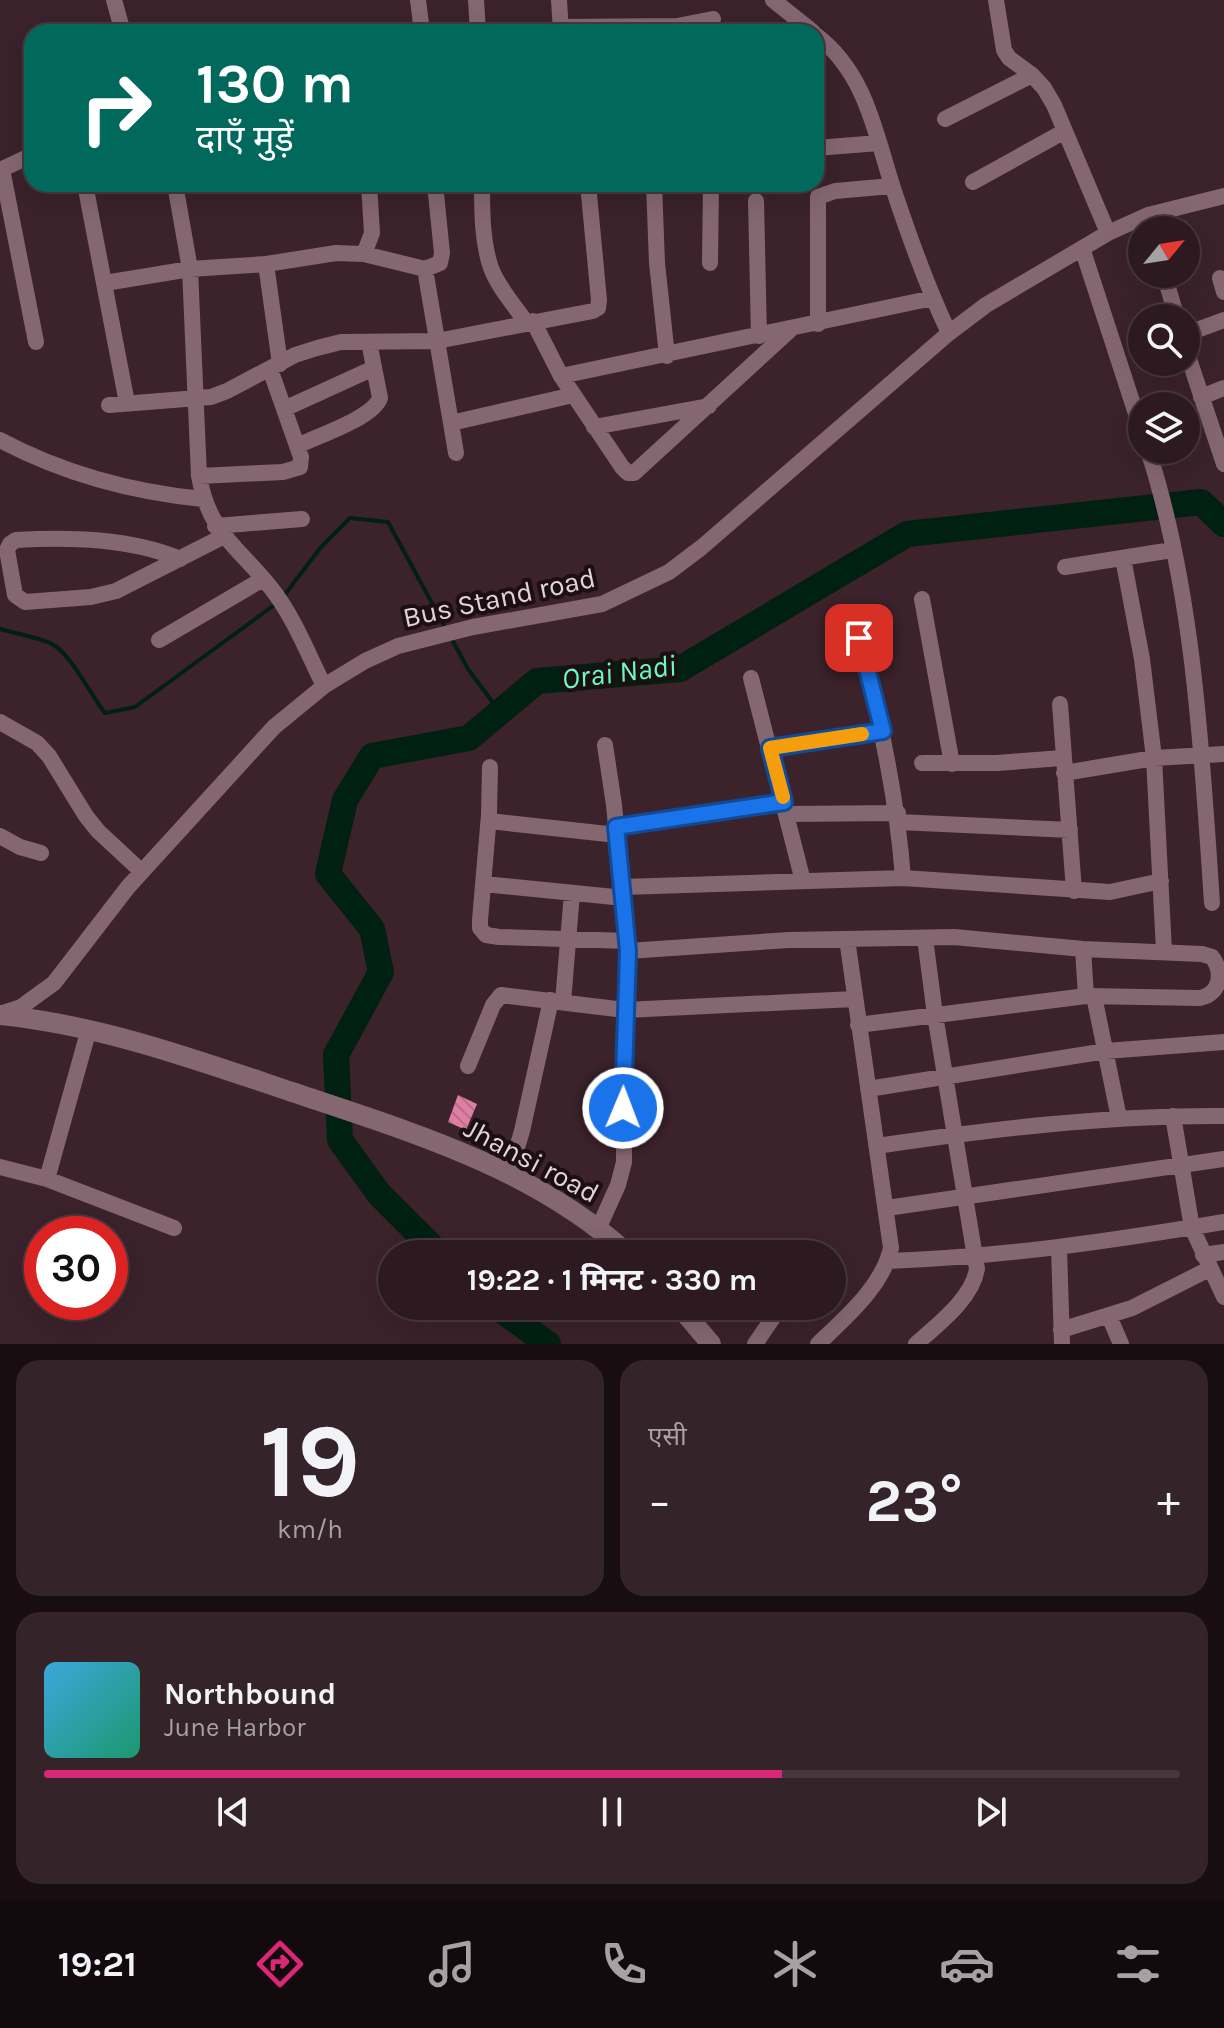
<!DOCTYPE html>
<html lang="hi">
<meta charset="utf-8">
<style>
:root{--surface:#2c1a20;--page:#342329;--text:#f1f3f6;--muted:#a6a1a5;--line:#48383e;--accent:#db2777}
body{margin:0;font-family:Karla,"Noto Sans Devanagari",sans-serif;background:var(--page);color:var(--text);height:100vh;display:flex;flex-direction:column;font-size:30px;white-space:nowrap}
*{box-sizing:border-box;margin:0}
p{font-size:26px;color:var(--muted)}
.icon{flex:none;width:44px;height:44px;fill:none;stroke:currentColor;stroke-width:2;stroke-linecap:round;stroke-linejoin:round}
.map{position:relative;height:1344px;overflow:hidden}
.details{display:flex;flex-direction:column;gap:16px;padding:16px;background:#180e12;flex:1}
.details>*{flex:none}
.top-card{position:absolute;left:24px;top:24px;width:800px;height:168px;border-radius:24px;box-shadow:0 8px 32px #0002,0 0 0 2px var(--line);background:#00695c;color:#fff;overflow:hidden}
.needle{width:52px;rotate:60deg}
.controls{position:absolute;left:1128px;top:216px;display:grid;gap:16px}
.controls a{display:grid;place-items:center;width:72px;height:72px;border-radius:50%;background:var(--surface);box-shadow:0 8px 32px #0002,0 0 0 2px var(--line);font-size:40px}
.speed{position:absolute;left:24px;top:1216px;display:flex;gap:16px;font-size:40px;font-weight:700;text-align:center}
.speed>*{display:grid;place-content:center;width:104px;height:104px;border-radius:50%;background:var(--surface);box-shadow:0 8px 32px #0002,0 0 0 2px var(--line);line-height:1}
.speed .limit{border:12px solid #d22;background:#fff;color:#111}
.pin{position:absolute;display:grid;place-items:center;width:68px;height:68px;color:#fff;margin:-34px;border-radius:16px;box-shadow:0 4px 12px #0006}
.me{position:absolute;width:88px;margin:-44px;rotate:1deg;stroke-linejoin:round;filter:drop-shadow(0 0 6px #0008)}
.turn{display:flex;align-items:center;gap:28px;height:168px;padding:0 40px;font-size:36px}
.turn .icon{width:104px;height:104px;stroke-width:2.5}
.turn b{display:block;font-size:56px;line-height:68px}
.big{font-size:60px;font-weight:700;line-height:1.1}
.details .card{flex:1;display:flex;flex-direction:column;justify-content:center;gap:12px;min-width:0;padding:0 28px;border-radius:24px;background:var(--page)}
.details .dial{align-items:center;gap:0}
.dial b{font-size:104px;line-height:1}
.song{display:flex;align-items:center;gap:24px}
.cover{width:96px;height:96px;border-radius:12px;background:linear-gradient(135deg,hsl(200 70% 55%),hsl(160 70% 35%))}
.played{height:8px;border-radius:4px;background:linear-gradient(90deg,var(--accent) 65%,var(--line) 65%)}
.keys{display:flex;justify-content:space-around;direction:ltr}
.heat{display:flex;justify-content:space-between;align-items:center;font-size:44px;direction:ltr}
.details .tiles{flex:1;display:grid;gap:16px;grid-template-columns:1fr 1fr}
.card:last-child{grid-column:span 2}
.trip{position:absolute;left:378px;top:1240px;width:468px;height:80px;border-radius:40px;background:var(--surface);box-shadow:0 8px 32px #0002,0 0 0 2px var(--line);font-weight:700;line-height:80px;text-align:center}
.tabs{display:flex;height:128px;justify-content:space-around;align-items:center;background:#120a0d;color:var(--muted)}
.tabs .icon{width:56px;height:56px}
.tabs .selected{color:var(--accent)}
.tabs b{font-size:36px;color:var(--text)}
.map>svg:first-child{display:block}
</style>
<div class="map">
<svg width="1224" height="1344" viewBox="0 0 1224 1344">
<defs>
<pattern id="building-back-hatch" width="6" height="6" patternUnits="userSpaceOnUse" patternTransform="scale(2)"><rect width="6" height="6" fill="#df7ea3"/><path d="M-1 5l2 2M0 0l6 6M5-1l2 2" fill="none" stroke="#b86e8a"/></pattern>
</defs>
<rect width="100%" height="100%" fill="#3b222b"/>
<g fill="none" stroke-linecap="round" stroke-linejoin="round">
<path stroke="#002012" stroke-width="4" d="M283,597L321,547L350,518L388,522L446,629
M0,629C16,634 34,636 50,643C69,650 91,696 105,713L135,707L277,603
M450,636L468,669L500,712"/>
<path stroke="#002012" stroke-width="26" d="M439,1254L379,1194L340,1140L336,1055L381,972L372,929L328,874L345,800L372,756L469,738L537,681L680,669L907,534L1201,502L1224,524
M496,1306L548,1344"/>
</g>
<path fill="url(#building-back-hatch)" d="M458,1095L477,1104L466,1130L448,1122Z"/>
<g fill="none" stroke-linecap="round" stroke-linejoin="round">
<path stroke="#856771" stroke-width="16" d="M114,0L123,32
M418,0L422,32
M476,0L478,32
M559,0L561,32
M773,0L813,32
M996,0L1004,50L1009,58L1032,75L1044,88L1054,105L1108,233
M561,27L677,26L713,19
M816,35C867,74 875,134 894,191C910,239 927,287 949,333
M945,119L1032,75
M816,148L879,143
M2,169L36,342
M0,170L32,155
M973,182L1065,131
M85,184L127,403
M175,184L190,269L199,476C209,534 238,546 271,588C294,617 308,654 324,686
M482,184C482,211 482,242 491,268C498,287 514,305 526,322
M654,184L657,263L667,356
M756,201L759,336
M1082,248L1142,432
M364,254L372,233L369,184
M710,263L711,184
M266,264L280,364
M425,269L456,453
M1164,274L1177,318
M1220,278L1224,292
M105,283L190,269L266,264L336,253L364,254L425,269L440,263L442,253L435,184
M533,321L561,376L622,467L628,473H634L790,330
M818,324V197L835,191L892,186
M1186,334L1224,320
M1186,350L1224,464
M561,376L933,298
M1201,397L1224,388
M109,405L211,397L227,391L295,355L317,348L341,342L437,341L593,311L598,308L599,300L588,184
M284,409L374,368
M451,423L573,395
M594,427L709,406
M0,440C64,474 131,492 203,499
M297,446C317,436 373,418 380,398L369,342
M1148,450C1194,592 1202,755 1212,903
M199,476L283,472L300,467L301,457L270,369
M215,526L302,519
M1123,558L1142,659L1154,758L1164,951
M180,559C130,538 70,537 16,540L10,544L7,550L15,595L25,602L91,597L116,591L224,536
M1065,567L1172,550
M922,599L952,764
M859,638C880,717 897,796 903,878
M159,640L263,579
M751,678L803,881
M1060,704L1074,891
M0,722L37,743L49,756L86,816L98,831L142,872
M770,748L883,731
M922,763H997L1062,758
M490,767L489,815L480,920V928L486,935L499,937L628,941
M1064,773L1154,758L1224,754
M787,814L898,813
M489,821L617,835
M899,822L1070,830
M616,827L784,802
M0,836L20,847L41,853
M484,884L624,898
M623,887L903,878L1110,892L1161,881
M1083,949L1086,996
M628,951L789,940L954,937L1083,949L1202,954L1212,957C1224,973 1220,994 1200,998L1086,996L858,1025
M1094,996L1119,1118
M563,1002L572,893
M0,1014L21,1007L54,983L128,887L274,727L324,686L365,661L398,646L473,627L602,604L669,572L702,547L949,333L986,305L1108,233L1148,215L1224,196
M468,1066L493,1005L501,995L625,1010L854,999
M868,1089L1106,1051L1224,1042
M1173,1116L1192,1228L1224,1297
M877,1146C992,1129 1108,1115 1224,1116
M0,1167L47,1179L174,1228
M509,1174L522,1131L551,1000
M47,1179L89,1029
M887,1208L1224,1159
M599,1227L618,1185L624,1162V1064L628,951L614,805L605,745
M1059,1248L1062,1344
M1203,1255L1224,1252
M888,1261C1002,1257 1112,1241 1224,1222
M1109,1316L1121,1344
M1061,1330L1132,1308L1209,1269
M755,1344L781,1306
M818,1344C845,1318 883,1286 891,1248L847,939
M916,1344C938,1324 972,1299 977,1269L935,1015L925,938"/>
<path stroke="#856771" stroke-width="20" d="M0,1015C104,1026 194,1059 292,1092C411,1132 534,1168 628,1254
M679,1306L711,1344"/>
</g>
<g fill="none" stroke-linecap="round" stroke-linejoin="round">
<g stroke="#114b97" stroke-width="20">
<path id="route" d="M623,1108L628,951L616,827L784,802L770,748L883,731L859,638"/>
</g>
<use href="#route" stroke="#1a73e8" stroke-width="14"/>
<path stroke="#f59e0b" stroke-width="14" d="M783,797L770,748L862,734"/>
</g>
<g text-anchor="middle" stroke-width="8" stroke-linejoin="round" paint-order="stroke">
<g font-size="28" fill="#e3d2d8" stroke="#1b0f13">
<text transform="translate(499 597) rotate(-12)" y="10">Bus Stand road</text>
<text transform="translate(532 1160) rotate(28)" y="10">Jhansi road</text>
</g>
<g font-size="30" font-style="italic" fill="#68fdbe" stroke="#1b0f13">
<text transform="translate(619 672) rotate(-7)" y="10">Orai Nadi</text>
</g>
</g>
</svg>
<div class="controls">
<a><svg class="needle" viewBox="-14 -14 28 28"><path d="M0-13l5 13h-10z" fill="#e53935"/><path d="M0 13l5-13h-10z" fill="#a6a1a5"/></svg></a>
<a><svg class="icon" aria-label="search" viewBox="0 0 24 24"><circle cx="10" cy="10" r="6"/><path d="M15 15l6 6"/></svg></a>
<a><svg class="icon" aria-label="layers" viewBox="0 0 24 24"><path d="M12 4l9 5-9 5-9-5zM3 14l9 5 9-5"/></svg></a>
</div>
<div class="speed"><div class="limit">30</div></div>
<div class="pin" style="left:859px;top:638px;background:#d93025"><svg class="icon" aria-label="arrive" viewBox="0 0 24 24"><path d="M6 21V4h12l-3 4 3 4H6"/></svg></div>
<svg class="me" style="left:623px;top:1108px" viewBox="-20 -20 40 40"><circle r="17" fill="#1a73e8" stroke="#fff" stroke-width="3"/><path d="M0-11L8 9 0 5-8 9z" fill="#fff"/></svg>
<div class="trip">19:22 · 1 मिनट · 330 m</div>
<div class="top-card">
<div class="turn"><svg class="icon" aria-label="right" viewBox="0 0 24 24"><path d="M7 20v-9h11M14 6l5 5-5 5"/></svg><div><b>130 m</b>दाएँ मुड़ें</div></div>
</div>
</div>
<section class="details">
<div class="tiles">
<div class="card dial"><b>19</b><p>km/h</p></div>
<div class="card"><p>एसी</p>
<div class="heat"><a>−</a><b class="big">23°</b><a>+</a></div>
</div>
<div class="card">
<div class="song"><i class="cover"></i><div><b>Northbound</b><p>June Harbor</p></div></div>
<div class="played"></div>
<div class="keys"><svg class="icon" aria-label="previous" viewBox="0 0 24 24"><path d="M18 5L8 12l10 7zM5 5v14"/></svg><svg class="icon" aria-label="pause" viewBox="0 0 24 24"><path d="M8 5v14M16 5v14"/></svg><svg class="icon" aria-label="next" viewBox="0 0 24 24"><path d="M6 5l10 7-10 7zM19 5v14"/></svg></div>
</div>
</div>
</section>
<nav class="tabs">
<b>19:21</b>
<svg class="icon selected" aria-label="directions" viewBox="0 0 24 24"><path d="M12 3l9 9-9 9-9-9zM9 14v-3h6M13 9l2 2-2 2"/></svg>
<svg class="icon" aria-label="music" viewBox="0 0 24 24"><path d="M9 18V5l10-2v13"/><circle cx="6" cy="18" r="3"/><circle cx="16" cy="16" r="3"/></svg>
<svg class="icon" aria-label="phone" viewBox="0 0 24 24"><path d="M5 4h4l2 5-3 2q2 4 5 5l2-3 5 2v4C11 20 4 13 5 4z"/></svg>
<svg class="icon" aria-label="climate" viewBox="0 0 24 24"><path d="M12 3v18M4 7l16 10M4 17L20 7"/></svg>
<svg class="icon" aria-label="car" viewBox="0 0 24 24"><path d="M5 17H2v-5l4-1 3-4h7l3 4 3 1v5h-3M9 17h6M6 11h13"/><circle cx="7" cy="17" r="2"/><circle cx="17" cy="17" r="2"/></svg>
<svg class="icon" aria-label="filters" viewBox="0 0 24 24"><path d="M4 7h16M4 17h16"/><circle cx="9" cy="7" r="2"/><circle cx="15" cy="17" r="2"/></svg>
</nav>
